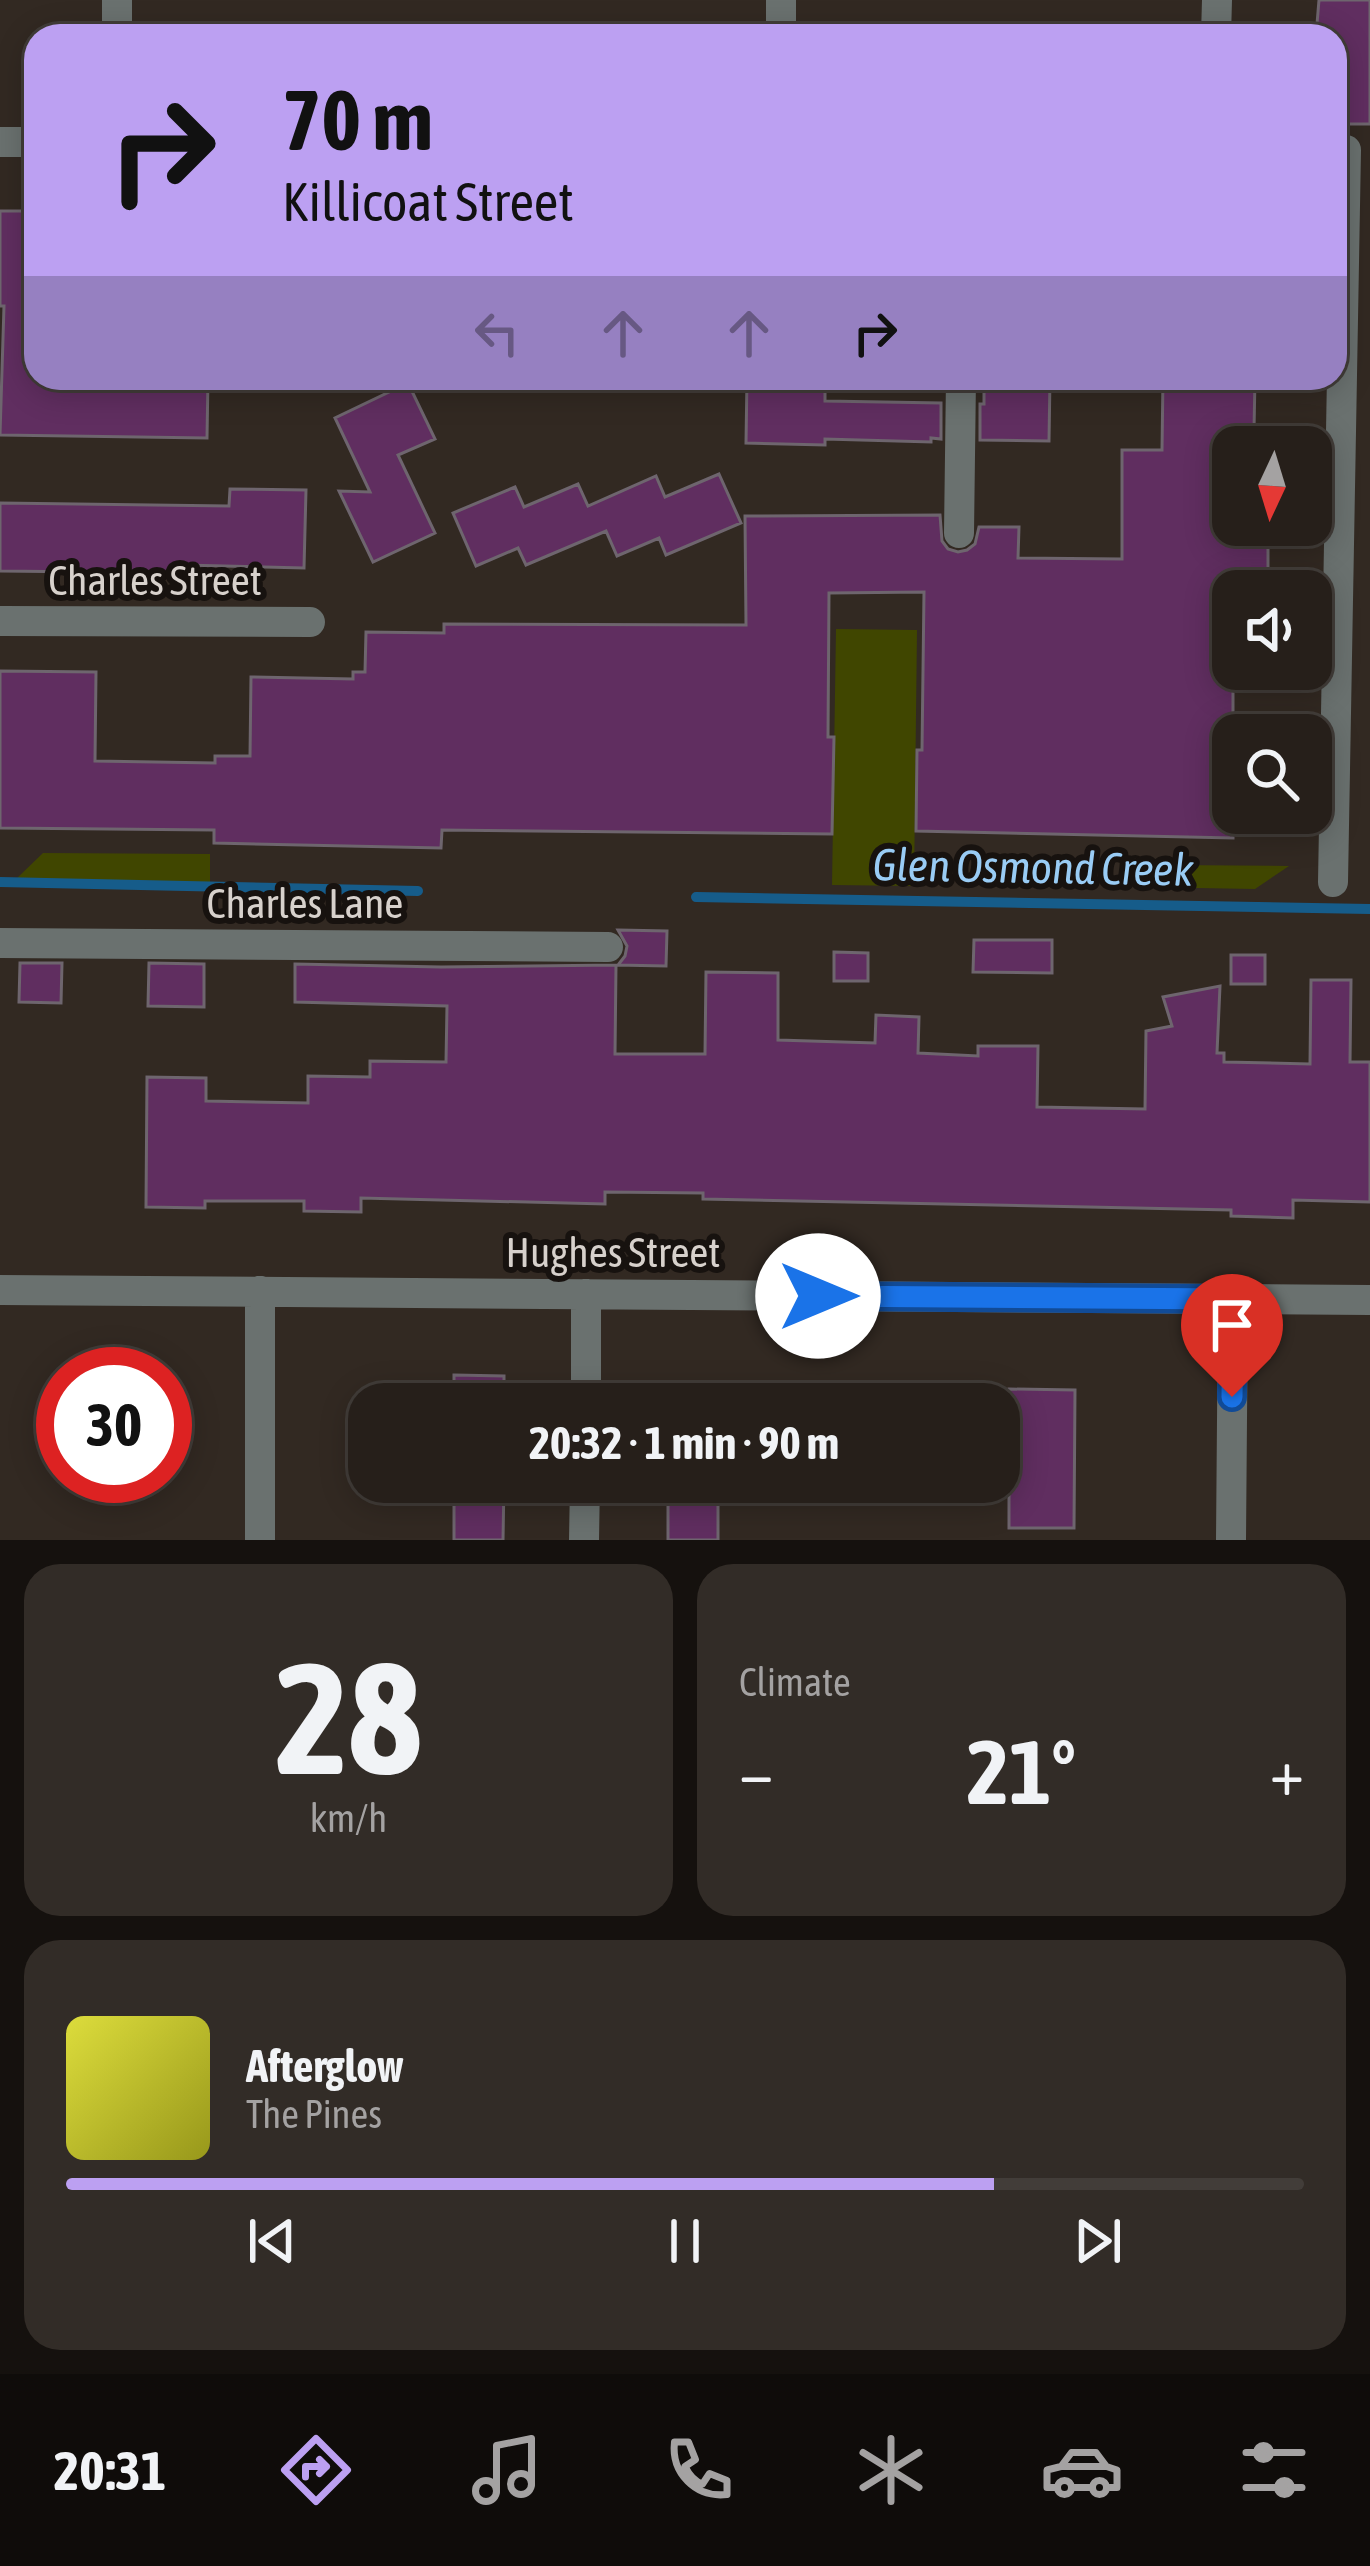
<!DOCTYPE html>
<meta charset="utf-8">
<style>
:root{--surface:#261f1a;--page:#322c27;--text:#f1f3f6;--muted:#a4a2a2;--line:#423d39;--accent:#bca0f2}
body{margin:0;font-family:"Asap Condensed",sans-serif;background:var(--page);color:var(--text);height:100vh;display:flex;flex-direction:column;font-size:45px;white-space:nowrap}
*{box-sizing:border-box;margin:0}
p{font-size:39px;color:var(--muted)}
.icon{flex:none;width:66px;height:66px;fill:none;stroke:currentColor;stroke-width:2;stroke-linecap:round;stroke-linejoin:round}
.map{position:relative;height:1540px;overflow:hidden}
.side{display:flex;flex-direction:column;gap:24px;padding:24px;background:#15110e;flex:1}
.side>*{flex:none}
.banner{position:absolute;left:24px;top:24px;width:1323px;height:366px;border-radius:36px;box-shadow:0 6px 30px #0003,0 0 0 3px var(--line);background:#bca0f2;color:#111;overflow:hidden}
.needle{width:78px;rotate:184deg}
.controls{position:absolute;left:1212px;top:426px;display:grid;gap:24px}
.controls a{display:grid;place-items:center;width:120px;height:120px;border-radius:24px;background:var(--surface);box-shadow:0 6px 30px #0003,0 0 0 3px var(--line);font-size:60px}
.speed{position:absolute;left:36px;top:1347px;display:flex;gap:24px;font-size:60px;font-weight:700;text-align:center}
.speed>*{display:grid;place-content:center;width:156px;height:156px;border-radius:50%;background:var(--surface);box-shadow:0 6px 30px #0003,0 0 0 3px var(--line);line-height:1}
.speed .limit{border:18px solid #d22;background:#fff;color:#111}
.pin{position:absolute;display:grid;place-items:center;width:102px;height:102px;color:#fff;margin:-123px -51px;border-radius:50% 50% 50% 0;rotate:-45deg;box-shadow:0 0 12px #0007}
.pin .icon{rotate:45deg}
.me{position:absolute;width:132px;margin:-66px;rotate:90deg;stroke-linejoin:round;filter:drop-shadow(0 0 9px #0008)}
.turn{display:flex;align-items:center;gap:42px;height:252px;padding:0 60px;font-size:54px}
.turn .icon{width:156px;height:156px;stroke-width:2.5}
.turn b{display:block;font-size:84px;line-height:102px}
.lanes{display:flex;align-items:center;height:114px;padding:0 60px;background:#0003;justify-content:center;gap:60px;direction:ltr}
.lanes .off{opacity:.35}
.big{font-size:90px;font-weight:700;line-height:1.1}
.side .widget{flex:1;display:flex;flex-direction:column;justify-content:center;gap:18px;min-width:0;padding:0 42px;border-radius:36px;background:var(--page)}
.side .dial{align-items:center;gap:0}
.dial b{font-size:156px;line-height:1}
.song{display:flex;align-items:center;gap:36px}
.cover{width:144px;height:144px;border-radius:18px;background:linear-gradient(135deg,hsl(60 70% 55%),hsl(60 70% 35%))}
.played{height:12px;border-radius:6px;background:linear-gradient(90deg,var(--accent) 75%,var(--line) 75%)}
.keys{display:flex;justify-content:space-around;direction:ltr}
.heat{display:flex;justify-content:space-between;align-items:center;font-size:66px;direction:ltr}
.side .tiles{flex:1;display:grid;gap:24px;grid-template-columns:1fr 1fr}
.widget:last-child{grid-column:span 2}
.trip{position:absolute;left:348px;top:1383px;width:672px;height:120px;border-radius:36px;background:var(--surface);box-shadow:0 6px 30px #0003,0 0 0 3px var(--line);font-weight:700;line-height:120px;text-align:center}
.tab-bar{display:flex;height:192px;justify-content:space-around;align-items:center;background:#0f0c0a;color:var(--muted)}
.tab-bar .icon{width:84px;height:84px}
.tab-bar .current{color:var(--accent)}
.tab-bar b{font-size:54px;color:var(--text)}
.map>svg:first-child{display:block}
</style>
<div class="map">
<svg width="1370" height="1540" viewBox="0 0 1370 1540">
<rect width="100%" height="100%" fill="#322922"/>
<path fill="#404600" d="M836,629L917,630L914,886L832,885Z
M43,853L210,854V884L14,881Z
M1168,865L1289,866L1255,889L1139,887Z"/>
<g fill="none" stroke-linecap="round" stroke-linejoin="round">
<path stroke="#165c8a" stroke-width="10" d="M0,882L418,891
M696,897L1370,909"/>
</g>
<path fill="#602e60" stroke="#6e656e" stroke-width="3" d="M1319,0H1370V124H1335V36H1316Z
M0,211H36V378H208L207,438L0,435L4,306H0Z
M747,378H825V401L941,403V439L931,438V442L825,439V445L746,443Z
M984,378H1050L1049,441L980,440V404H984Z
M1163,378H1255L1254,430H1233V525H1268V591H1233V838L916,831L917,750H922L924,592L829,593L828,737H834L832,834L442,830L441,848L214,843V830L0,828V671L96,672L95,761L215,763V756H250L251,677L353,679V672H365L366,632L444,633V624L746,625L745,516L940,515L942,541L948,549L958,552L967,550L975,544L979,527H1019L1018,558L1122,559V450H1162Z
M408,383L435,439L398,455L435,533L373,562L339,491L370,492L335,418Z
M719,474L741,523L666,555L659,538L617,556L606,531L526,565L518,548L476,566L453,513L515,487L524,507L578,484L588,506L656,476L665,497Z
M230,489L306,490L304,568L184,565V573L0,571V503L229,506Z
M618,930L667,931L666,966L618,965L625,956L627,946Z
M974,940H1052V973L973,972Z
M834,952L868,953V981H834Z
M1231,955H1265V984H1231Z
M20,963H62L61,1003L19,1002Z
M149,963L204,964V1007L148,1006Z
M295,964L441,967L616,965L615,1054H705L706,972L778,973V1040L875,1043L876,1015L919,1017L918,1053L978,1056V1046H1038L1037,1107L1145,1109L1146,1031L1172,1026L1163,997L1220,986L1217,1053H1224V1062L1310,1064L1311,980H1351L1350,1062H1370V1202L1293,1200V1218L1231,1216V1210L703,1199V1193L605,1192V1204L361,1198V1212L304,1211V1201H205V1208L146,1207L147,1077L206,1078V1101L308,1103V1076L370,1077V1061L446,1062L447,1006L295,1002Z
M454,1375L504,1376V1404H454Z
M1009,1389L1075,1390L1074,1528H1009Z
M454,1482H504L503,1540H454Z
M668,1482H718V1540H668Z"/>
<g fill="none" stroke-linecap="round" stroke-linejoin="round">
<path stroke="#6a716f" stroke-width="30" d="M117,36V0
M781,36V0
M1216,36L1217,0
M0,142H36
M959,533L961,378
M0,621L310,622
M1333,882L1346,150
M0,943L608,947
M0,1290L1370,1300
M586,1404V1294
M260,1540V1291
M584,1540L585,1482
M1231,1540L1233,1299"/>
</g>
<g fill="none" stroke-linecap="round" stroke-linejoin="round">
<g stroke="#114b97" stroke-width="30">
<path id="route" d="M818,1296L1233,1299L1232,1397"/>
</g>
<use href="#route" stroke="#1a73e8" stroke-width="21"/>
</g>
<g text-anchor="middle" stroke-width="12" stroke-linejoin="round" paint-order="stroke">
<g font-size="42" fill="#d7d1cc" stroke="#17120f">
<text x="155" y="595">Charles Street</text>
<text x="305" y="918">Charles Lane</text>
<text x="613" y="1267">Hughes Street</text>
</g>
<g font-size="45" font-style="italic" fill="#99ccf5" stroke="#17120f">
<text transform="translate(1033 867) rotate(1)" y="16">Glen Osmond Creek</text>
</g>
</g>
</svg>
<div class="controls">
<a><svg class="needle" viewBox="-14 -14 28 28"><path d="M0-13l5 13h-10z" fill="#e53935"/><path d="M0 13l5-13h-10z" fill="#a4a2a2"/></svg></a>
<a><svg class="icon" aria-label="sound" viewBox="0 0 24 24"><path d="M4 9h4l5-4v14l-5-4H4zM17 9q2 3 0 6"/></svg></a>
<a><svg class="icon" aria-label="search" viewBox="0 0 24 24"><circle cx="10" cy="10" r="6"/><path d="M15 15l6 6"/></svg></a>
</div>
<div class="speed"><div class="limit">30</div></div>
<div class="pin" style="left:1232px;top:1397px;background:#d93025"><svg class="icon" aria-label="arrive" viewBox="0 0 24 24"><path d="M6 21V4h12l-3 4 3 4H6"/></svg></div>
<svg class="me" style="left:818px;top:1296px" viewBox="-20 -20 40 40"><circle r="19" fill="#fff"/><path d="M0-13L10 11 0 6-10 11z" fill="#1a73e8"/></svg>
<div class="trip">20:32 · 1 min · 90 m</div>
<div class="banner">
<div class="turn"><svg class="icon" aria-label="right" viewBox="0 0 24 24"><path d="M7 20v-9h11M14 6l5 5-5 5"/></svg><div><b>70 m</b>Killicoat Street</div></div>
<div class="lanes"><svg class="icon off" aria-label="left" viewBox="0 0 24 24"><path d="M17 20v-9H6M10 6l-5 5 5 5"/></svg><svg class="icon off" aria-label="ahead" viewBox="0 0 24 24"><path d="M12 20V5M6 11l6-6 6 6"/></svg><svg class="icon off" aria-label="ahead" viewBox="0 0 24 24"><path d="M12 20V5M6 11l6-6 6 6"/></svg><svg class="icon" aria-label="right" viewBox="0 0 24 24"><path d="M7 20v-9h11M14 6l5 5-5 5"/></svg></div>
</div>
</div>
<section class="side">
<div class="tiles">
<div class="widget dial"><b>28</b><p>km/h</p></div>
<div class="widget"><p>Climate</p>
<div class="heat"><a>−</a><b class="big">21°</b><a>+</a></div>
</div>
<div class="widget">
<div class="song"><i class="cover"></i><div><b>Afterglow</b><p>The Pines</p></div></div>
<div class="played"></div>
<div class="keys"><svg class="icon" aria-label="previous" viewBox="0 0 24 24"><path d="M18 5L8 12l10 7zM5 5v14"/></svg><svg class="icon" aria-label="pause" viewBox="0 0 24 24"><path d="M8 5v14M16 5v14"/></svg><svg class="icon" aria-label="next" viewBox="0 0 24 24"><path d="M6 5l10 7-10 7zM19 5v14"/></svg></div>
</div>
</div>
</section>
<nav class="tab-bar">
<b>20:31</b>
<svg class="icon current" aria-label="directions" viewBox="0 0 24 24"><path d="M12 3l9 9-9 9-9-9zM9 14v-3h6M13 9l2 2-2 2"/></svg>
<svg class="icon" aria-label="music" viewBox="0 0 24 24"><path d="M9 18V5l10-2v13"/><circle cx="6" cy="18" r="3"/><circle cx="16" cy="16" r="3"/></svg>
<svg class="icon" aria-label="phone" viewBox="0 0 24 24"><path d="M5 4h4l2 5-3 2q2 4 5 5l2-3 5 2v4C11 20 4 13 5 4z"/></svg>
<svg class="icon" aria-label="climate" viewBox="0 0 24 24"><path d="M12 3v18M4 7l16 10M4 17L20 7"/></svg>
<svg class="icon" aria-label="car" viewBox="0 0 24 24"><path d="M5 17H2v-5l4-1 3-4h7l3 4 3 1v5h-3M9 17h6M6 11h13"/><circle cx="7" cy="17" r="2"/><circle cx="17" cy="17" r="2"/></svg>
<svg class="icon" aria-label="filters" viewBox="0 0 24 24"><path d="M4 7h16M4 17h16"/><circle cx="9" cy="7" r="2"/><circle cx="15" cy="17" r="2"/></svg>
</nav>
